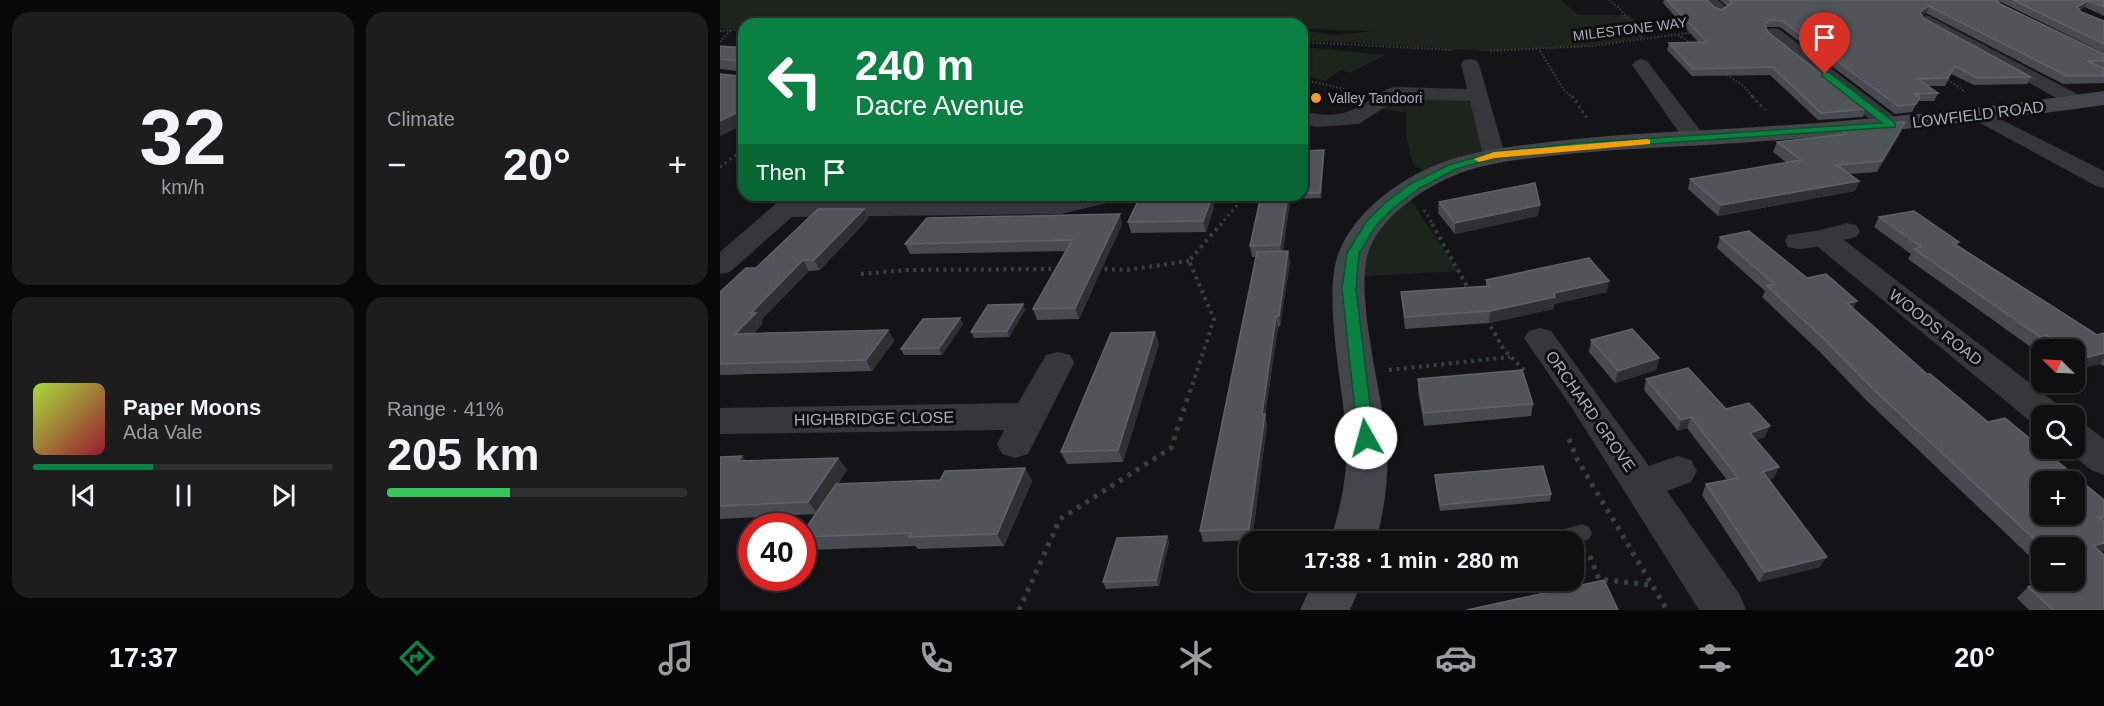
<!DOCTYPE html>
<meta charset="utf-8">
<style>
:root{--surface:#0f0f10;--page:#1d1d1e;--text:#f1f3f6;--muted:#9b9c9f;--line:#2f2f30;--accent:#0b8043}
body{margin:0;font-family:Arial,sans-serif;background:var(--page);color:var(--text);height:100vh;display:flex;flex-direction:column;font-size:22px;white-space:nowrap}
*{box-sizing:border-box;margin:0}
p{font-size:20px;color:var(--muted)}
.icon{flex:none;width:33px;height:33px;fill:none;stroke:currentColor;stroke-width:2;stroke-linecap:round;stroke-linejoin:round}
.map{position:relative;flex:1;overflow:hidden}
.side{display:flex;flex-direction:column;gap:12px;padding:12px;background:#080809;width:720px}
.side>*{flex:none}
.hud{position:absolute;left:18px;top:18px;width:570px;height:183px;border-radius:18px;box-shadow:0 2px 4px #0004,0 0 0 2px var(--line);background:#0b8043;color:#fff;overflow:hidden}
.needle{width:39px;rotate:294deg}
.fabs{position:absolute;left:1311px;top:339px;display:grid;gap:12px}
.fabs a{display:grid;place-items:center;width:54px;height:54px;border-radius:12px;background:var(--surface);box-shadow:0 2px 4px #0004,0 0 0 2px var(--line);font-size:30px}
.speed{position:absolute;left:18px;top:513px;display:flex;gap:12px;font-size:30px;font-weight:700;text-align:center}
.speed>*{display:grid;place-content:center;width:78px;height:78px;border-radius:50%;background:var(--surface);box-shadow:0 2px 4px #0004,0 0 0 2px var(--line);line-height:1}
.speed .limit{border:9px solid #d22;background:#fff;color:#111}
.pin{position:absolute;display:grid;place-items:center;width:51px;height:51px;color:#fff;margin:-62px -26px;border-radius:50% 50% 50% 0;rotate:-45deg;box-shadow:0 0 6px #0007}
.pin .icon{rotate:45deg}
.me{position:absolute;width:66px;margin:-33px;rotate:353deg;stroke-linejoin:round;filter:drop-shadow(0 0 4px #0008)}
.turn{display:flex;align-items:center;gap:21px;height:126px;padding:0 18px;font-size:27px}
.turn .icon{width:78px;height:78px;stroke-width:2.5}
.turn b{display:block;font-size:42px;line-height:51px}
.then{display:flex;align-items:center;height:57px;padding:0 18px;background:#0003;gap:12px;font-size:22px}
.big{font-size:45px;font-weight:700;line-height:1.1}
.side .widget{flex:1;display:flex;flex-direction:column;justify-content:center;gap:9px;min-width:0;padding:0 21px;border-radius:18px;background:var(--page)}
.side .dial{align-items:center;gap:0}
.dial b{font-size:78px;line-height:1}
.song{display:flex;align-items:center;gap:18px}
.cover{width:72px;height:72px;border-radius:9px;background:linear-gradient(135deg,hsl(80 70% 55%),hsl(350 70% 35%))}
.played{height:6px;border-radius:3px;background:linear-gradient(90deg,var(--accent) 40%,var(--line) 40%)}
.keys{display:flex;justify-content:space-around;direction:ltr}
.heat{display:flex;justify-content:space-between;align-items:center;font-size:33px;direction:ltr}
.charge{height:9px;border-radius:4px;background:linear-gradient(90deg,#34c759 41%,var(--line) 0)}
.side .tiles{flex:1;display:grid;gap:12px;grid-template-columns:repeat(2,1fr)}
.trip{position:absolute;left:519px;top:531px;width:345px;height:60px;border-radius:18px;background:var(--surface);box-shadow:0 2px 4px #0004,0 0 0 2px var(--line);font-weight:700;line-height:60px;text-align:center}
.tab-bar{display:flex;height:96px;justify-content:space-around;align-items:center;background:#060606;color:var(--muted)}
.tab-bar .icon{width:42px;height:42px}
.tab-bar .active{color:var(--accent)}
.tab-bar b{font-size:27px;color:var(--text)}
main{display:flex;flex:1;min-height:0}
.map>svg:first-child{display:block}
</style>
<main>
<section class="side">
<div class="tiles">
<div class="widget dial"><b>32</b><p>km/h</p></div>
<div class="widget"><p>Climate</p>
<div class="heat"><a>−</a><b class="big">20°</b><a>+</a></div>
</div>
<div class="widget">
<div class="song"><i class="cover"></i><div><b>Paper Moons</b><p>Ada Vale</p></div></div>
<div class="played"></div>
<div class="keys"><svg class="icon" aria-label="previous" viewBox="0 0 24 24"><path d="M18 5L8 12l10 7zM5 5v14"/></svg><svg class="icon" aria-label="pause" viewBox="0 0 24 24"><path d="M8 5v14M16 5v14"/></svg><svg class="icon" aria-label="next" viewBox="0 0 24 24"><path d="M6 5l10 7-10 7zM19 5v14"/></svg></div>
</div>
<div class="widget"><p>Range · 41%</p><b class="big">205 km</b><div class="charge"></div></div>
</div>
</section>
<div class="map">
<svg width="1384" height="610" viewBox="0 0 1384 610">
<rect width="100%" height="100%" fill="#141416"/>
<path fill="#1c241c" d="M0,0H841L858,15H910L926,33L924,38L867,46L767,51L582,40V30L614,35L653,31L582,29V24H285L198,20L24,24V28L0,29Z
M582,47L665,55L629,73L621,70L605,81L582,75Z
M674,98H742L759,101L774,155L712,177L693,164L686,136V113L658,108Z
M686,193L738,271L631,277L650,225Z"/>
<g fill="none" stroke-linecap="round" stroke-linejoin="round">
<path stroke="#3b3e42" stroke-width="2" stroke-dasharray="1.5 2" stroke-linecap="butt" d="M889,0L899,8L923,39
M101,24L161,21L258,24
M0,31L24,29
M958,35L975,45
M0,42L11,30
M582,42L733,50
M770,51L872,46L974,32
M820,51L844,90L853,98
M1004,73L1022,85L1034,98
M1225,78L1246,92
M582,79L632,91"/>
<path stroke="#3b3e42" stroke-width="3" stroke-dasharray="2 4" stroke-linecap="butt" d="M852,96L869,121
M1032,96L1045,110
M13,127L24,128
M0,167L24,149
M704,210L713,225
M500,225L526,195"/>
<path stroke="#3b3e42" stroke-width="4" stroke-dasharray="3 4.5" stroke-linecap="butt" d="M712,224L749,290
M377,269L407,270L469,261
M141,274L186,270L340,269
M767,320L784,350L805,371
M669,370L790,357
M470,392L494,319L469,261L501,224"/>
<path stroke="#3b3e42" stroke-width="5" stroke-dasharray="4 6" stroke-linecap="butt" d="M849,439L857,459L947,610
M870,556L879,579L931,585
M299,610L340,519L451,448L470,391"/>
<path fill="#35373b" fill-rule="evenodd" d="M862,524L869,527L872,533L869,539L854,544V542H818L821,536Z
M651,580H684L681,587L673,590L654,587Z"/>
<path fill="#35373b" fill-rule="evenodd" d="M981,0H998L1008,9L1000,14L994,12Z
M1207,15L1365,98L1368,102L1365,106H1351L1201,23L1199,20L1201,17Z
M1053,28L1059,29L1179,120L1182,125L1179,130L1171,131L1163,130L1047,37L1045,33L1047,29Z
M750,59L756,60L759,64L785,155L782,160L774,162L766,160L763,155L750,101L678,99L639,124L596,127L582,124V111C623,121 634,110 667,89L674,87L747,89L741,64L744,60Z
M921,59L927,61L983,134L986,139L983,144L975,146L967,144L912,65L915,61Z
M1258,108L1384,171V188L1376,186L1251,118L1248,114L1251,110Z
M66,195H90L91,197L89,201L341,198L357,195H402L399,200L341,214L72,217L10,272L0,274V252Z
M1127,223L1136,225L1140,231L1136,237L1124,240L1341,407L1345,416H1322V427L1315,425L1098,247L1078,249L1068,247L1065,241L1068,235L1101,230Z
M820,328L831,331L929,466L958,456L971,460L977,471L971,482L947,491L1020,595L1026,610H979L852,408L804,338L809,331Z
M338,352L350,355L354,363L308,454L295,458L282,454L277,444L284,430L0,434V408L298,403L326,355Z
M1354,422L1367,426L1384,439V475L1371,470L1344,448H1354Z"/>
<path fill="#43464b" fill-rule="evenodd" d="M1384,91V105C1262,122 1140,135 1017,143C955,147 892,149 830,156C802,159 773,162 746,171C709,184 664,212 649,250C634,291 661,390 666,436C670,471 665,507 656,542H610C621,506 629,470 626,433C623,386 602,293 619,252C636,209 684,176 726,161C759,150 794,146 829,142C893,134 957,132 1021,128C1143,121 1264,108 1384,91Z
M594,580H643L630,610H580Z"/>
</g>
<path fill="#474a4e" d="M944,0H987L994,7L1001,10L1007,6L1000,0H1384V16L1365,7L1359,10L1361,12L1384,21V53L1281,2L1279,3L1384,54V83L1343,84L1206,13L1202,16L1203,18L1311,77L1307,84L1254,85L1231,74L1225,86H1208L1218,93L1214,101H1198L1192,112L1175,114L1060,27H1047L1046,28L1048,32L1146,109L1143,117L1098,120L1050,75L972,76L947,50L949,43H979L943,3Z
M0,46L24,48V124L0,136L19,76V71L0,69Z
M1185,122L1181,132L1157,172L1130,174L1139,181L1135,191L998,216L968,189L970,179L1067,163L1053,152L1057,142L1118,135L1120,128Z
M604,150V155L601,198L571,199L570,195H582V151Z
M123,195H171L168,198H125Z
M541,195H569L570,201L563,251H568L570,262L560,326L558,327L545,416L547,425L532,540L483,542L480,531L536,257H532L530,246Z
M492,197L494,207L486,232L411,233L408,222Z
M719,202L818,216L735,234L718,213Z
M144,209L149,218L100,270L89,271L41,320L43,323L34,333L168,330L174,341L152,371L0,375V292L36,268Z
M1159,217L1239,242L1237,245L1377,335L1384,333V366L1380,364L1354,370V350H1322L1318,347L1312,348L1188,259L1191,254L1154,227Z
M402,224L359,319L317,320L313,309L346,251L190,254L185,244Z
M1000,237L1137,301L1133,308L1207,374L1268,422L1384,500V551L1381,552L1384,610H1309L1297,598L1308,587L1354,580V548H1322V568L1146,400L1100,352L1042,297L1045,291L997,248Z
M766,280L887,292L834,304L833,309L769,323L685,329L682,304L681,292L766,287Z
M303,304L305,310L289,337L254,338L251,332Z
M240,318L243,324L222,355H184L181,349Z
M435,332L439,344L403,462L347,464L341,452Z
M871,340L939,358L936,370L895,383L869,352Z
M698,379L813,404L811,416L704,426L698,391Z
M926,379L1006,409L1045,437L1036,440L1054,478L1049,480L1100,567L1039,582L982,495L986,484L1007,480L967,428L958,431L924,390Z
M0,457L27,461L118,458L127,470L118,484L220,480L305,468L312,481L284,546L198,549L195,546L90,550L82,541V534L96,514L0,519Z
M715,475L831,494L830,501L720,511L715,481Z
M447,536L449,542L439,586L386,589L383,582Z"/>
<path fill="#2e3033" d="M1368,1L1365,7L1354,14L1357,7Z
M1209,6L1206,13L1197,19L1200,12Z
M24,109V124L0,136V121Z
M1185,122L1181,132L1157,172L1162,161Z
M604,150V155L601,198L600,193Z
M1139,181L1135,191L998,216L1001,205Z
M568,195H569L570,201L562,256L560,245Z
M492,197L494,207L486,232L483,221Z
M820,205L818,216L735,234V223Z
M144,209L149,218L100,270L94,260Z
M400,214L402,224L359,319L355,308Z
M568,251L570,262L560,326L559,316Z
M83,260L89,271L41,320L43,323L23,345L15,334L31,313Z
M889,281L887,292L834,304L833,309L769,323L770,311L834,293Z
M1137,301L1131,313L1127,303Z
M303,304L305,310L289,337L287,331Z
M556,316L558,327L545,416L547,425L532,540L529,529L542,414Z
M240,318L243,324L222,355L219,348Z
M168,330L174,341L152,371L146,360Z
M435,332L439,344L403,462L398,450Z
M1326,335L1318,347L1312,348L1320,337Z
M1384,353V358L1380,364L1354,370V367L1361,359Z
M939,358L936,370L895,383L898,371Z
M971,417L967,428L958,431L961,420Z
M1050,426L1045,437L1025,443L1030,433Z
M22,456L33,468L18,461Z
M118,458L127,470L98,514L88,502Z
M1059,467L1054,478L1034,484L1039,473Z
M305,468L312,481L284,546L277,534Z
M447,536L449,542L439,586L436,580Z
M1384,543V551L1362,558L1374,546Z
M1107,557L1100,567L1039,582L1045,572Z"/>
<path fill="#515559" stroke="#5f6368" stroke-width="1.5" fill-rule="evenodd" d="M947,0H987L994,7L1001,10L1012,3L1009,0H1277L1278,3L1384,54V61H1367L1384,68V76H1347L1209,6L1200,12L1203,18L1311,77L1257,78L1235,66L1228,78L1198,79L1218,93L1195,94L1200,97L1196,104L1178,106L1062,21L1049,20L1045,25L1048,32L1146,109L1101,113L1052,67L973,69L949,43L987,42Z
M1293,0H1384V7L1368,1L1357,7L1361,12L1384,21V44Z
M0,46L24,48V109L0,121V74L19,76L20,61L0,59Z
M1185,122L1162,161L1117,165L1139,181L1001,205L970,179L1081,160L1057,142L1126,134L1120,128Z
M604,150L600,193H582V151Z
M815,183L820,205L735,223L719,202Z
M541,195H568L560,245L530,246Z
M420,197H492L483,221L408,222Z
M98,209H144L94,260H83L31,313H36L15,334L168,330L146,360L0,364V292L26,268H36Z
M1194,211L1239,242L1233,243L1377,335L1384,333V353L1361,359L1354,355V350H1347L1326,335L1320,337L1194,249L1201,247L1159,217Z
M400,214L355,308L313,309L352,240L185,244L207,218Z
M1029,231L1087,278L1106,274L1137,301L1127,303L1207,374H1210L1268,422L1285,418L1384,500V517L1379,518L1384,522V543L1374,546L1384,555V610H1333L1308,587L1324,580H1354V548H1324L1152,388L1105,340L1047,286L1054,284L1000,237ZM1322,482H1354V514H1322Z
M568,251L559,316H556L542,414H545L529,529L480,531L537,252Z
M869,258L889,281L834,293L835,297L770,311L685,317L681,292L770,286L766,280Z
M303,304L287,331L251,332L268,305Z
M240,318L219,348L181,349L203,319Z
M912,329L939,358L898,371L871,340Z
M435,332L398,450L341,452L391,333Z
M968,368L1006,409L1029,403L1050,426L1030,433L1059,467L1039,473L1043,472L1107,557L1045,572L986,484L1018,478L971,417L961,420L926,379Z
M802,370L813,404L704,413L698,379Z
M22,456L18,461L118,458L88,502L0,506V457Z
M823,466L831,494L720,505L715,475Z
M305,468L277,534L189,537L191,533L82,537V534L116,484L220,480L225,471Z
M447,536L436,580L383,582L397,538Z
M884,580L898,610H747Z"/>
<path fill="#0b8043" stroke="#07532c" stroke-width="1.5" d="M1102,72H1108L1175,123V127L858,149L775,158L736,169L700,188L673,208L655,227L639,253L636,289L654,438L652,442L646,444L640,442L638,438L622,289L627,253L646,222L665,203L692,183L729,165L774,152L858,143L1162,123L1102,76Z"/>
<path fill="#f59e0b" d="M927,139L930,140V144L775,158L759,162L754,159L774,152Z"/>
<circle fill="#f4992e" stroke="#0f0f11" stroke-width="2" cx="596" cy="98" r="6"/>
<g text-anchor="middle" stroke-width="6" stroke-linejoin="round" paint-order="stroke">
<g font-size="14" fill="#a6adb7" stroke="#0f0f11">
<text transform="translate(910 29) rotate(-7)" y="5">MILESTONE WAY</text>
</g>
<g font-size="14" fill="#a6adb7" stroke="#0f0f11" text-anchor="start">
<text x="608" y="103">Valley Tandoori</text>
</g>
<g font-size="16" fill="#a6adb7" stroke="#0f0f11">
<text transform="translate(1258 114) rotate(-7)" y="6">LOWFIELD ROAD</text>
<text transform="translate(1216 327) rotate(38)" y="6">WOODS ROAD</text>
<text transform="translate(871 411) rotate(55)" y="6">ORCHARD GROVE</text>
<text transform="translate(154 418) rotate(-1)" y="6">HIGHBRIDGE CLOSE</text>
</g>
</g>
</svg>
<div class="fabs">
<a><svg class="needle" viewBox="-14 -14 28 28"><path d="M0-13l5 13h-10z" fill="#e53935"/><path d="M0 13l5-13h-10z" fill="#9b9c9f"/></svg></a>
<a><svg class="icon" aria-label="search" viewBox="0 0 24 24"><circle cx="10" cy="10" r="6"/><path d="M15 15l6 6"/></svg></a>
<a>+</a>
<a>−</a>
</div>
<div class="speed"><div class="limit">40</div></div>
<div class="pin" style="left:1105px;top:74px;background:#d93025"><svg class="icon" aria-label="arrive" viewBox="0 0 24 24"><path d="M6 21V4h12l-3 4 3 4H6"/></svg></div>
<svg class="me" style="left:646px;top:438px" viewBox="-20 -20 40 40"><circle r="19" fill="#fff"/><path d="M0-13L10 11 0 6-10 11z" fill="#0b8043"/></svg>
<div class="trip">17:38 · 1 min · 280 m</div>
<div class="hud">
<div class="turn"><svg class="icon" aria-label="left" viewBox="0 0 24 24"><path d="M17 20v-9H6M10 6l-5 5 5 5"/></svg><div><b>240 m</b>Dacre Avenue</div></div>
<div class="then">Then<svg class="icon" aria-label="arrive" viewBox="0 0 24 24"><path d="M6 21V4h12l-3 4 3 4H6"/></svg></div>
</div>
</div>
</main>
<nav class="tab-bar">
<b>17:37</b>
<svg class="icon active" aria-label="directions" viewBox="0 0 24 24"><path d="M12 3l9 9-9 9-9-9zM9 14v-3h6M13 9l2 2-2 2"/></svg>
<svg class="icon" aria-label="music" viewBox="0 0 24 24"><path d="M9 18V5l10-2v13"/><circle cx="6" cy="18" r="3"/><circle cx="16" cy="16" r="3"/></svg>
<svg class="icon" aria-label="phone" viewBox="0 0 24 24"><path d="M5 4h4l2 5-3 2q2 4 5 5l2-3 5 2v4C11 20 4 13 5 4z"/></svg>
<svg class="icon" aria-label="climate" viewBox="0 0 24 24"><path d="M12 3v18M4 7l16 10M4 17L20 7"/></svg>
<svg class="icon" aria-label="car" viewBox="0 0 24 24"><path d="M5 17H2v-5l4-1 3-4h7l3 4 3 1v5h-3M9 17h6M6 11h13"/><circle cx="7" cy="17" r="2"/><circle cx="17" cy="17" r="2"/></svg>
<svg class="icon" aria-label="filters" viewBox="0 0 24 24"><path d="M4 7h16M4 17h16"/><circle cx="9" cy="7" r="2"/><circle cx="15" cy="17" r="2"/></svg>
<b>20°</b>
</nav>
